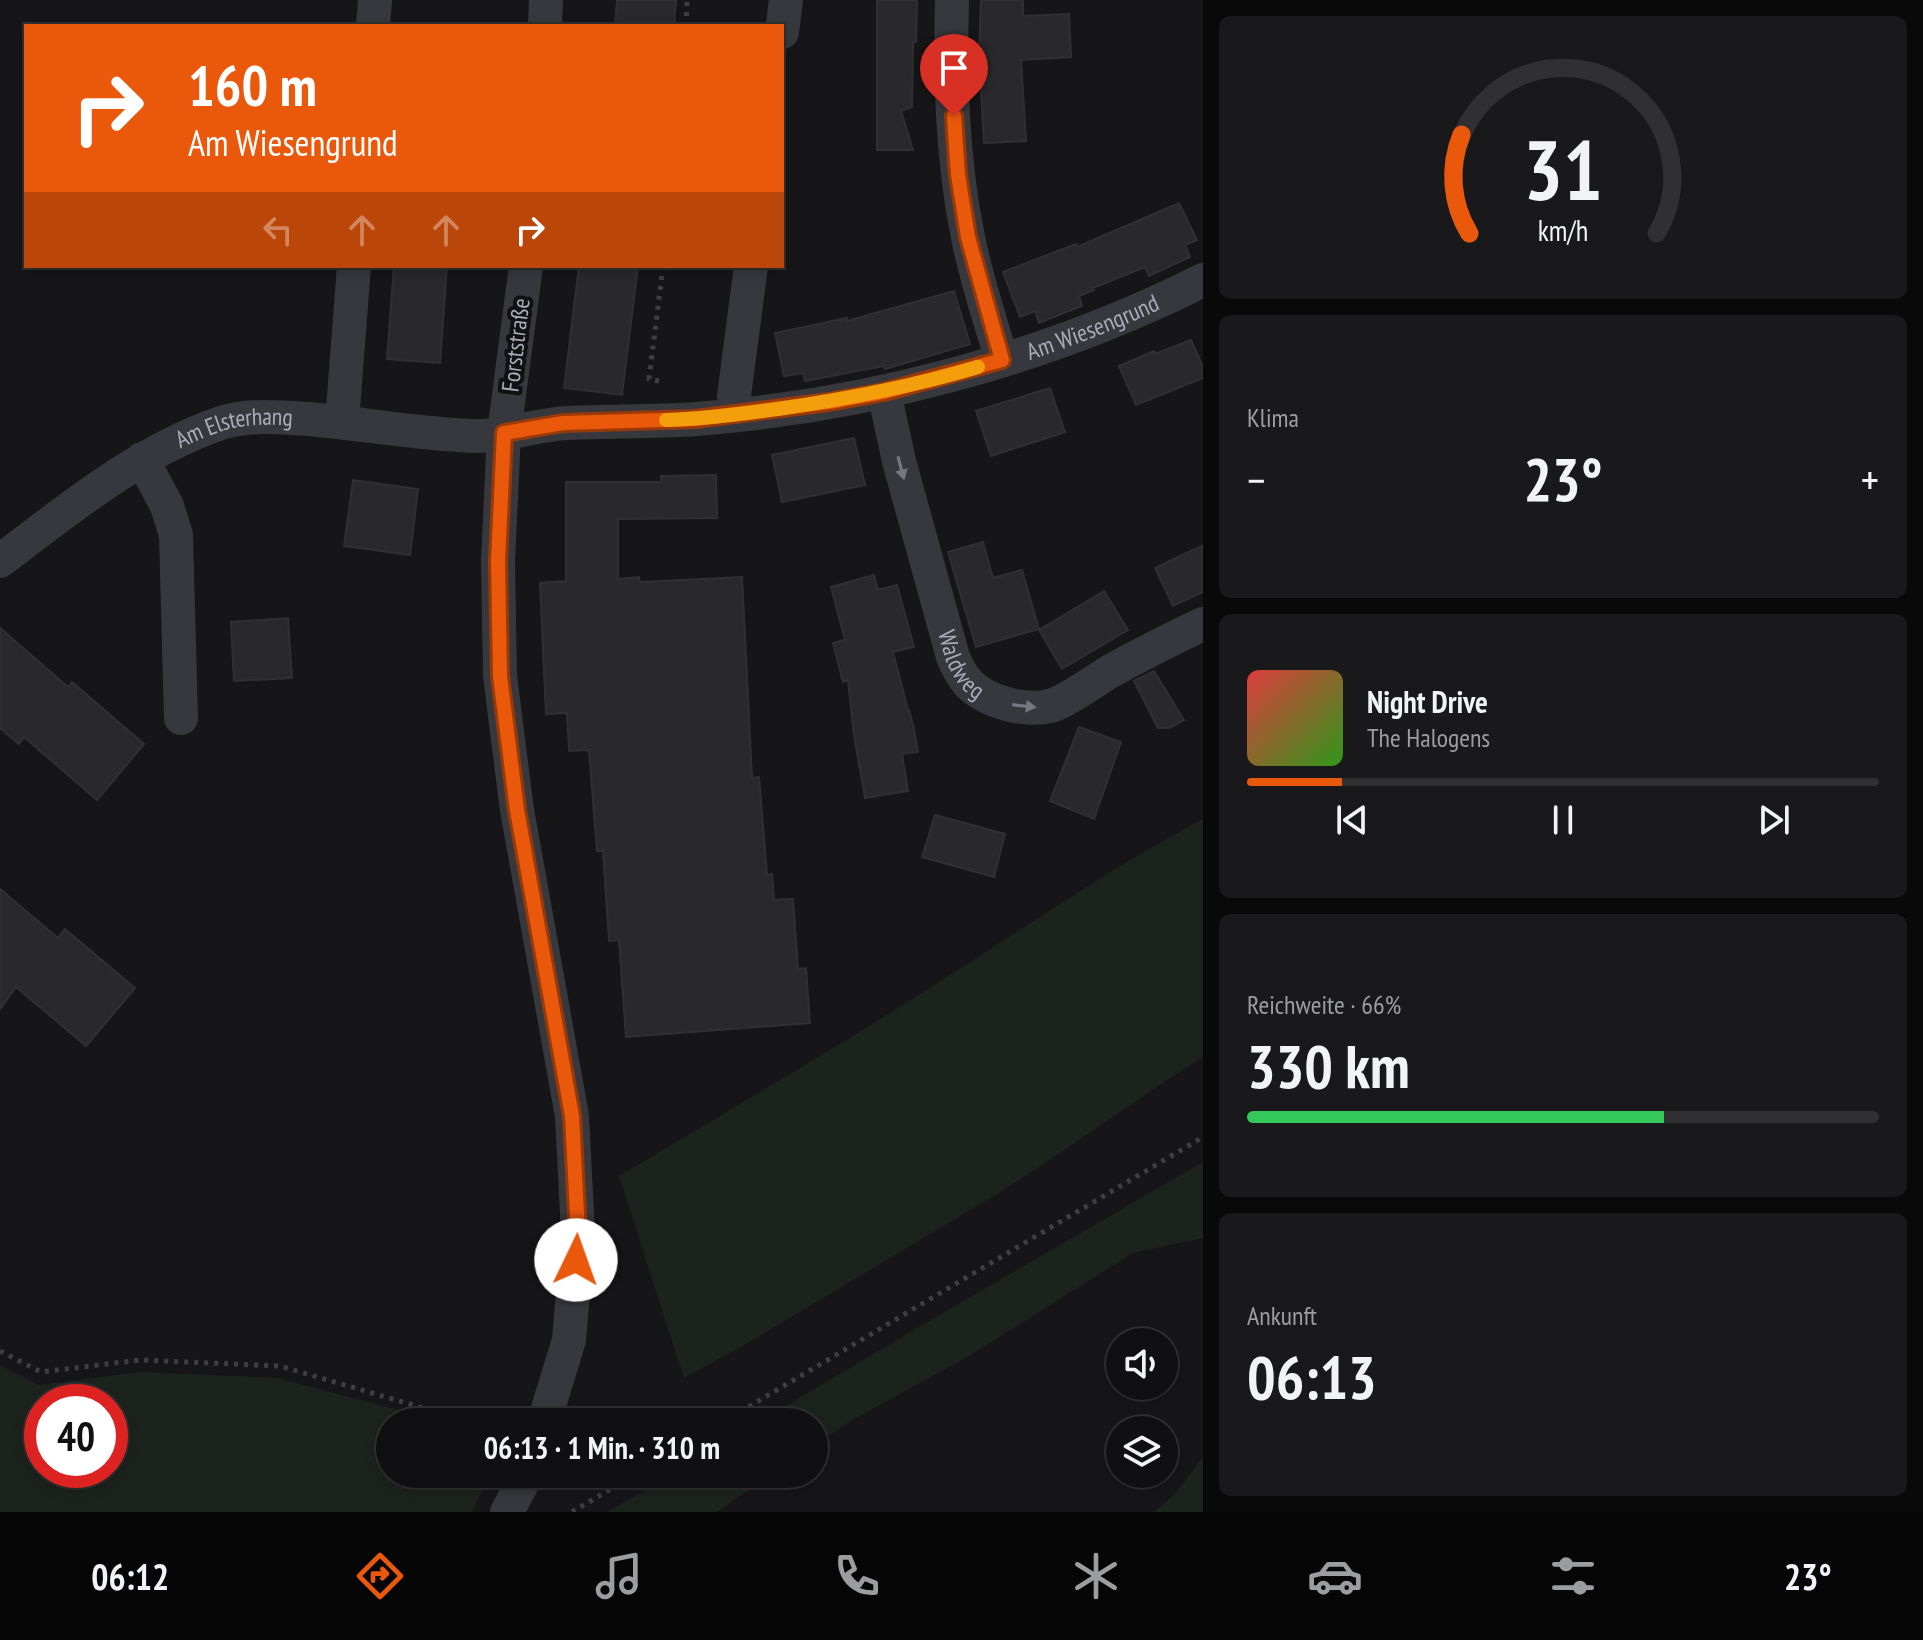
<!DOCTYPE html>
<html lang="de">
<meta charset="utf-8">
<style>
:root{--surface:#101012;--page:#19191b;--text:#f1f3f6;--muted:#9c9d9f;--line:#303032;--accent:#ea580c}
body{margin:0;font-family:"PT Sans Narrow",sans-serif;background:var(--page);color:var(--text);height:100vh;display:flex;flex-direction:column;font-size:30px;white-space:nowrap}
*{box-sizing:border-box;margin:0}
p{font-size:26px;color:var(--muted)}
.icon{flex:none;width:44px;height:44px;fill:none;stroke:currentColor;stroke-width:2;stroke-linecap:round;stroke-linejoin:round}
.map{position:relative;flex:1;overflow:hidden}
.side{display:flex;flex-direction:column;gap:16px;padding:16px;background:#09090a;width:720px}
.side>*{flex:none}
.hud{position:absolute;left:24px;top:24px;width:760px;height:244px;border-radius:0px;box-shadow:0 4px 12px #0003,0 0 0 2px var(--line);background:#ea580c;color:#fff;overflow:hidden}
.buttons{position:absolute;left:1106px;top:1328px;display:grid;gap:16px}
.buttons a{display:grid;place-items:center;width:72px;height:72px;border-radius:50%;background:var(--surface);box-shadow:0 4px 12px #0003,0 0 0 2px var(--line);font-size:40px}
.speed{position:absolute;left:24px;top:1384px;display:flex;gap:16px;font-size:40px;font-weight:700;text-align:center}
.speed>*{display:grid;place-content:center;width:104px;height:104px;border-radius:50%;background:var(--surface);box-shadow:0 4px 12px #0003,0 0 0 2px var(--line);line-height:1}
.speed .limit{border:12px solid #d22;background:#fff;color:#111}
.pin{position:absolute;display:grid;place-items:center;width:68px;height:68px;color:#fff;margin:-82px -34px;border-radius:50% 50% 50% 0;rotate:-45deg;box-shadow:0 0 8px #0007}
.pin .icon{rotate:45deg}
.me{position:absolute;width:88px;margin:-44px;rotate:3deg;stroke-linejoin:round;filter:drop-shadow(0 0 6px #0008)}
.turn{display:flex;align-items:center;gap:28px;height:168px;padding:0 32px;font-size:36px}
.turn .icon{width:104px;height:104px;stroke-width:2.5}
.turn b{display:block;font-size:56px;line-height:68px}
.lanes{display:flex;align-items:center;height:76px;padding:0 32px;background:#0003;justify-content:center;gap:40px;direction:ltr}
.lanes .off{opacity:.35}
.big{font-size:60px;font-weight:600;line-height:1.1}
.side .card{flex:1;display:flex;flex-direction:column;justify-content:center;gap:12px;min-width:0;padding:0 28px;border-radius:12px;background:var(--page)}
.side .dial{align-items:center;gap:0}
.dial svg{height:208px;overflow:visible;fill:none;stroke:var(--line);stroke-width:7;stroke-linecap:round;text-anchor:middle}
.dial text{fill:var(--text);stroke:none}
.song{display:flex;align-items:center;gap:24px}
.cover{width:96px;height:96px;border-radius:12px;background:linear-gradient(135deg,hsl(0 70% 55%),hsl(110 70% 35%))}
.played{height:8px;border-radius:4px;background:linear-gradient(90deg,var(--accent) 15%,var(--line) 15%)}
.keys{display:flex;justify-content:space-around;direction:ltr}
.heat{display:flex;justify-content:space-between;align-items:center;font-size:44px;direction:ltr}
.charge{height:12px;border-radius:6px;background:linear-gradient(90deg,#34c759 66%,var(--line) 0)}
.trip{position:absolute;left:376px;top:1408px;width:452px;height:80px;border-radius:40px;background:var(--surface);box-shadow:0 4px 12px #0003,0 0 0 2px var(--line);font-weight:600;line-height:80px;text-align:center}
.dock{display:flex;height:128px;justify-content:space-around;align-items:center;background:#060607;color:var(--muted)}
.dock .icon{width:56px;height:56px}
.dock .selected{color:var(--accent)}
.dock b{font-size:36px;color:var(--text)}
main{display:flex;flex:1;min-height:0}
.map>svg:first-child{display:block}
</style>
<main>
<div class="map">
<svg width="1203" height="1512" viewBox="0 0 1203 1512">
<rect width="100%" height="100%" fill="#161618"/>
<path fill="#1c231d" fill-rule="evenodd" d="M1203,819V1057C1136,1099 1072,1147 1005,1189L753,1340L684,1378L619,1176C721,1115 824,1055 925,991C1017,933 1107,870 1203,819Z
M1203,1162V1238L1133,1253L969,1356L854,1419L814,1445V1422H759L912,1331Z
M0,1365L39,1385L140,1372L277,1378L445,1422H390V1474H490L472,1512H0ZM110,1402V1470H42V1402Z
M1203,1457V1512H1154L1175,1494Z
M672,1474H772L717,1512H608Z"/>
<path fill="#29292c" stroke="#303034" stroke-width="2" d="M617,0H676L674,26H615Z
M877,0H917L916,42H913L912,107L901,111L913,150H877Z
M981,0H1023V16L1069,14L1071,57L1021,60L1026,141L984,143L979,53Z
M1179,203L1197,240L1185,245L1190,257L1149,276L1145,267L1093,288L1094,290L1079,296L1082,306L1039,323L1035,311L1020,317L1003,272L1076,244L1077,247Z
M394,266H447L440,363L387,359Z
M579,266H638L622,395L564,388Z
M954,291L970,344L885,369L884,366L805,381L803,373L784,376L775,333L847,318V321Z
M1191,340L1203,367V378L1136,405L1119,366L1154,351L1155,354Z
M1050,388L1065,432L991,456L976,411Z
M854,438L865,485L782,502L772,455Z
M716,475L717,518L618,519V579L639,577L640,582L742,577L752,778L759,777L767,875L772,874L774,900L793,899L798,969L806,968L810,1023L626,1037L619,940L609,941L603,851H597L589,750L569,751L567,713L546,714L540,583L566,581V482H661V476Z
M353,480L418,489L410,555L344,546Z
M983,542L993,578L1022,570L1039,629L976,647L948,552Z
M1203,545V592L1173,606L1155,568Z
M874,575L878,590L897,585L914,647L893,652L908,710H909L913,725L918,752L902,754L908,791L865,798L854,735L848,680L843,682L833,643L845,640L831,587Z
M1104,591L1128,630L1062,669L1039,630Z
M288,618L292,678L234,681L231,622Z
M0,628L68,687L72,682L144,744L97,800L24,737L19,744L0,728Z
M1154,671L1184,720L1169,728H1158L1134,681Z
M1079,727L1121,742L1094,819L1050,801Z
M935,815L1005,834L994,877L922,857Z
M0,889L58,938L65,929L135,988L86,1046L16,987L0,1009Z"/>
<g fill="none" stroke-linecap="round" stroke-linejoin="round">
<path stroke="#3d3f44" stroke-width="5" stroke-dasharray="4 6" stroke-linecap="butt" d="M686,26L687,0
M659,381L649,379L663,266
M0,1351L41,1372L140,1360L280,1366L447,1415L480,1422
M723,1422L1203,1137
M572,1512L636,1474"/>
<g stroke="#37383d" stroke-width="34">
<path d="M952,0C950,79 952,160 968,237C976,279 990,320 1002,360"/>
<path d="M373,26L375,0"/>
<path d="M545,26L546,0"/>
<path d="M782,32L786,0"/>
<path d="M526,266L504,433L498,561L500,676L517,810L572,1116L578,1233L569,1340L544,1422"/>
<path id="s1" d="M884,392L899,461L953,657C957,667 962,676 969,684C987,702 1025,712 1050,706C1065,702 1095,681 1109,672C1140,655 1171,639 1203,624"/>
<path d="M737,414L734,396L751,266"/>
<path d="M342,422L354,266"/>
<path d="M142,459L167,506L176,535L181,718"/>
<path id="s2" d="M0,561C69,509 137,452 221,423C248,414 281,417 309,419C364,424 419,434 474,436C506,437 537,424 568,423C611,421 654,422 696,419C868,406 1049,358 1203,280"/>
<path d="M507,1512L527,1474"/>
</g>
</g>
<defs><path id="oneway-solid" d="M-6-.8H1V-3.2L6.5 0L1 3.2V.8H-6Z" transform="scale(2)"/></defs>
<g fill="#757881">
<use href="#oneway-solid" transform="translate(901 468) rotate(75)"/>
<use href="#oneway-solid" transform="translate(1024 706) rotate(7)"/>
</g>
<g fill="none" stroke-linecap="round" stroke-linejoin="round">
<g stroke="#983908" stroke-width="20">
<path id="route" d="M576,1260L578,1233L572,1116L517,810L500,676L498,561L504,433L563,423L695,419L829,402L884,392L1002,360L968,237L958,175L954,116"/>
</g>
<use href="#route" stroke="#ea580c" stroke-width="14"/>
<path stroke="#f59e0b" stroke-width="14" d="M666,420C704,419 740,414 778,409C846,399 912,387 978,367"/>
</g>
<g text-anchor="middle" stroke-width="8" stroke-linejoin="round" paint-order="stroke">
<g font-size="24" fill="#a8adb8" stroke="#111113">
<text dy="8" stroke="none"><textPath href="#s2" startOffset="1148">Am Wiesengrund</textPath></text>
<text transform="translate(516 345) rotate(-83)" y="8">Forststraße</text>
<text dy="8" stroke="none"><textPath href="#s2" startOffset="274">Am Elsterhang</textPath></text>
<text dy="8" stroke="none"><textPath href="#s1" startOffset="284">Waldweg</textPath></text>
</g>
</g>
</svg>
<div class="buttons">
<a><svg class="icon" aria-label="sound" viewBox="0 0 24 24"><path d="M4 9h4l5-4v14l-5-4H4zM17 9q2 3 0 6"/></svg></a>
<a><svg class="icon" aria-label="layers" viewBox="0 0 24 24"><path d="M12 4l9 5-9 5-9-5zM3 14l9 5 9-5"/></svg></a>
</div>
<div class="speed"><div class="limit">40</div></div>
<div class="pin" style="left:954px;top:116px;background:#d93025"><svg class="icon" aria-label="arrive" viewBox="0 0 24 24"><path d="M6 21V4h12l-3 4 3 4H6"/></svg></div>
<svg class="me" style="left:576px;top:1260px" viewBox="-20 -20 40 40"><circle r="19" fill="#fff"/><path d="M0-13L10 11 0 6-10 11z" fill="#ea580c"/></svg>
<div class="trip">06:13 · 1 Min. · 310 m</div>
<div class="hud">
<div class="turn"><svg class="icon" aria-label="right" viewBox="0 0 24 24"><path d="M7 20v-9h11M14 6l5 5-5 5"/></svg><div><b>160 m</b>Am Wiesengrund</div></div>
<div class="lanes"><svg class="icon off" aria-label="left" viewBox="0 0 24 24"><path d="M17 20v-9H6M10 6l-5 5 5 5"/></svg><svg class="icon off" aria-label="ahead" viewBox="0 0 24 24"><path d="M12 20V5M6 11l6-6 6 6"/></svg><svg class="icon off" aria-label="ahead" viewBox="0 0 24 24"><path d="M12 20V5M6 11l6-6 6 6"/></svg><svg class="icon" aria-label="right" viewBox="0 0 24 24"><path d="M7 20v-9h11M14 6l5 5-5 5"/></svg></div>
</div>
</div>
<section class="side">
<div class="card dial"><svg viewBox="0 0 100 80">
<path d="M14 69A42 42 0 1 1 86 69"/>
<path d="M14 69A42 42 0 0 1 11 31" stroke="#ea580c"/>
<text x="50" y="56" font-size="32" font-weight="700">31</text>
<text x="50" y="72" font-size="11">km/h</text>
</svg></div>
<div class="card"><p>Klima</p>
<div class="heat"><a>−</a><b class="big">23°</b><a>+</a></div>
</div>
<div class="card">
<div class="song"><i class="cover"></i><div><b>Night Drive</b><p>The Halogens</p></div></div>
<div class="played"></div>
<div class="keys"><svg class="icon" aria-label="previous" viewBox="0 0 24 24"><path d="M18 5L8 12l10 7zM5 5v14"/></svg><svg class="icon" aria-label="pause" viewBox="0 0 24 24"><path d="M8 5v14M16 5v14"/></svg><svg class="icon" aria-label="next" viewBox="0 0 24 24"><path d="M6 5l10 7-10 7zM19 5v14"/></svg></div>
</div>
<div class="card"><p>Reichweite · 66%</p><b class="big">330 km</b><div class="charge"></div></div>
<div class="card"><p>Ankunft</p><b class="big">06:13</b></div>
</section>
</main>
<nav class="dock">
<b>06:12</b>
<svg class="icon selected" aria-label="directions" viewBox="0 0 24 24"><path d="M12 3l9 9-9 9-9-9zM9 14v-3h6M13 9l2 2-2 2"/></svg>
<svg class="icon" aria-label="music" viewBox="0 0 24 24"><path d="M9 18V5l10-2v13"/><circle cx="6" cy="18" r="3"/><circle cx="16" cy="16" r="3"/></svg>
<svg class="icon" aria-label="phone" viewBox="0 0 24 24"><path d="M5 4h4l2 5-3 2q2 4 5 5l2-3 5 2v4C11 20 4 13 5 4z"/></svg>
<svg class="icon" aria-label="climate" viewBox="0 0 24 24"><path d="M12 3v18M4 7l16 10M4 17L20 7"/></svg>
<svg class="icon" aria-label="car" viewBox="0 0 24 24"><path d="M5 17H2v-5l4-1 3-4h7l3 4 3 1v5h-3M9 17h6M6 11h13"/><circle cx="7" cy="17" r="2"/><circle cx="17" cy="17" r="2"/></svg>
<svg class="icon" aria-label="filters" viewBox="0 0 24 24"><path d="M4 7h16M4 17h16"/><circle cx="9" cy="7" r="2"/><circle cx="15" cy="17" r="2"/></svg>
<b>23°</b>
</nav>
